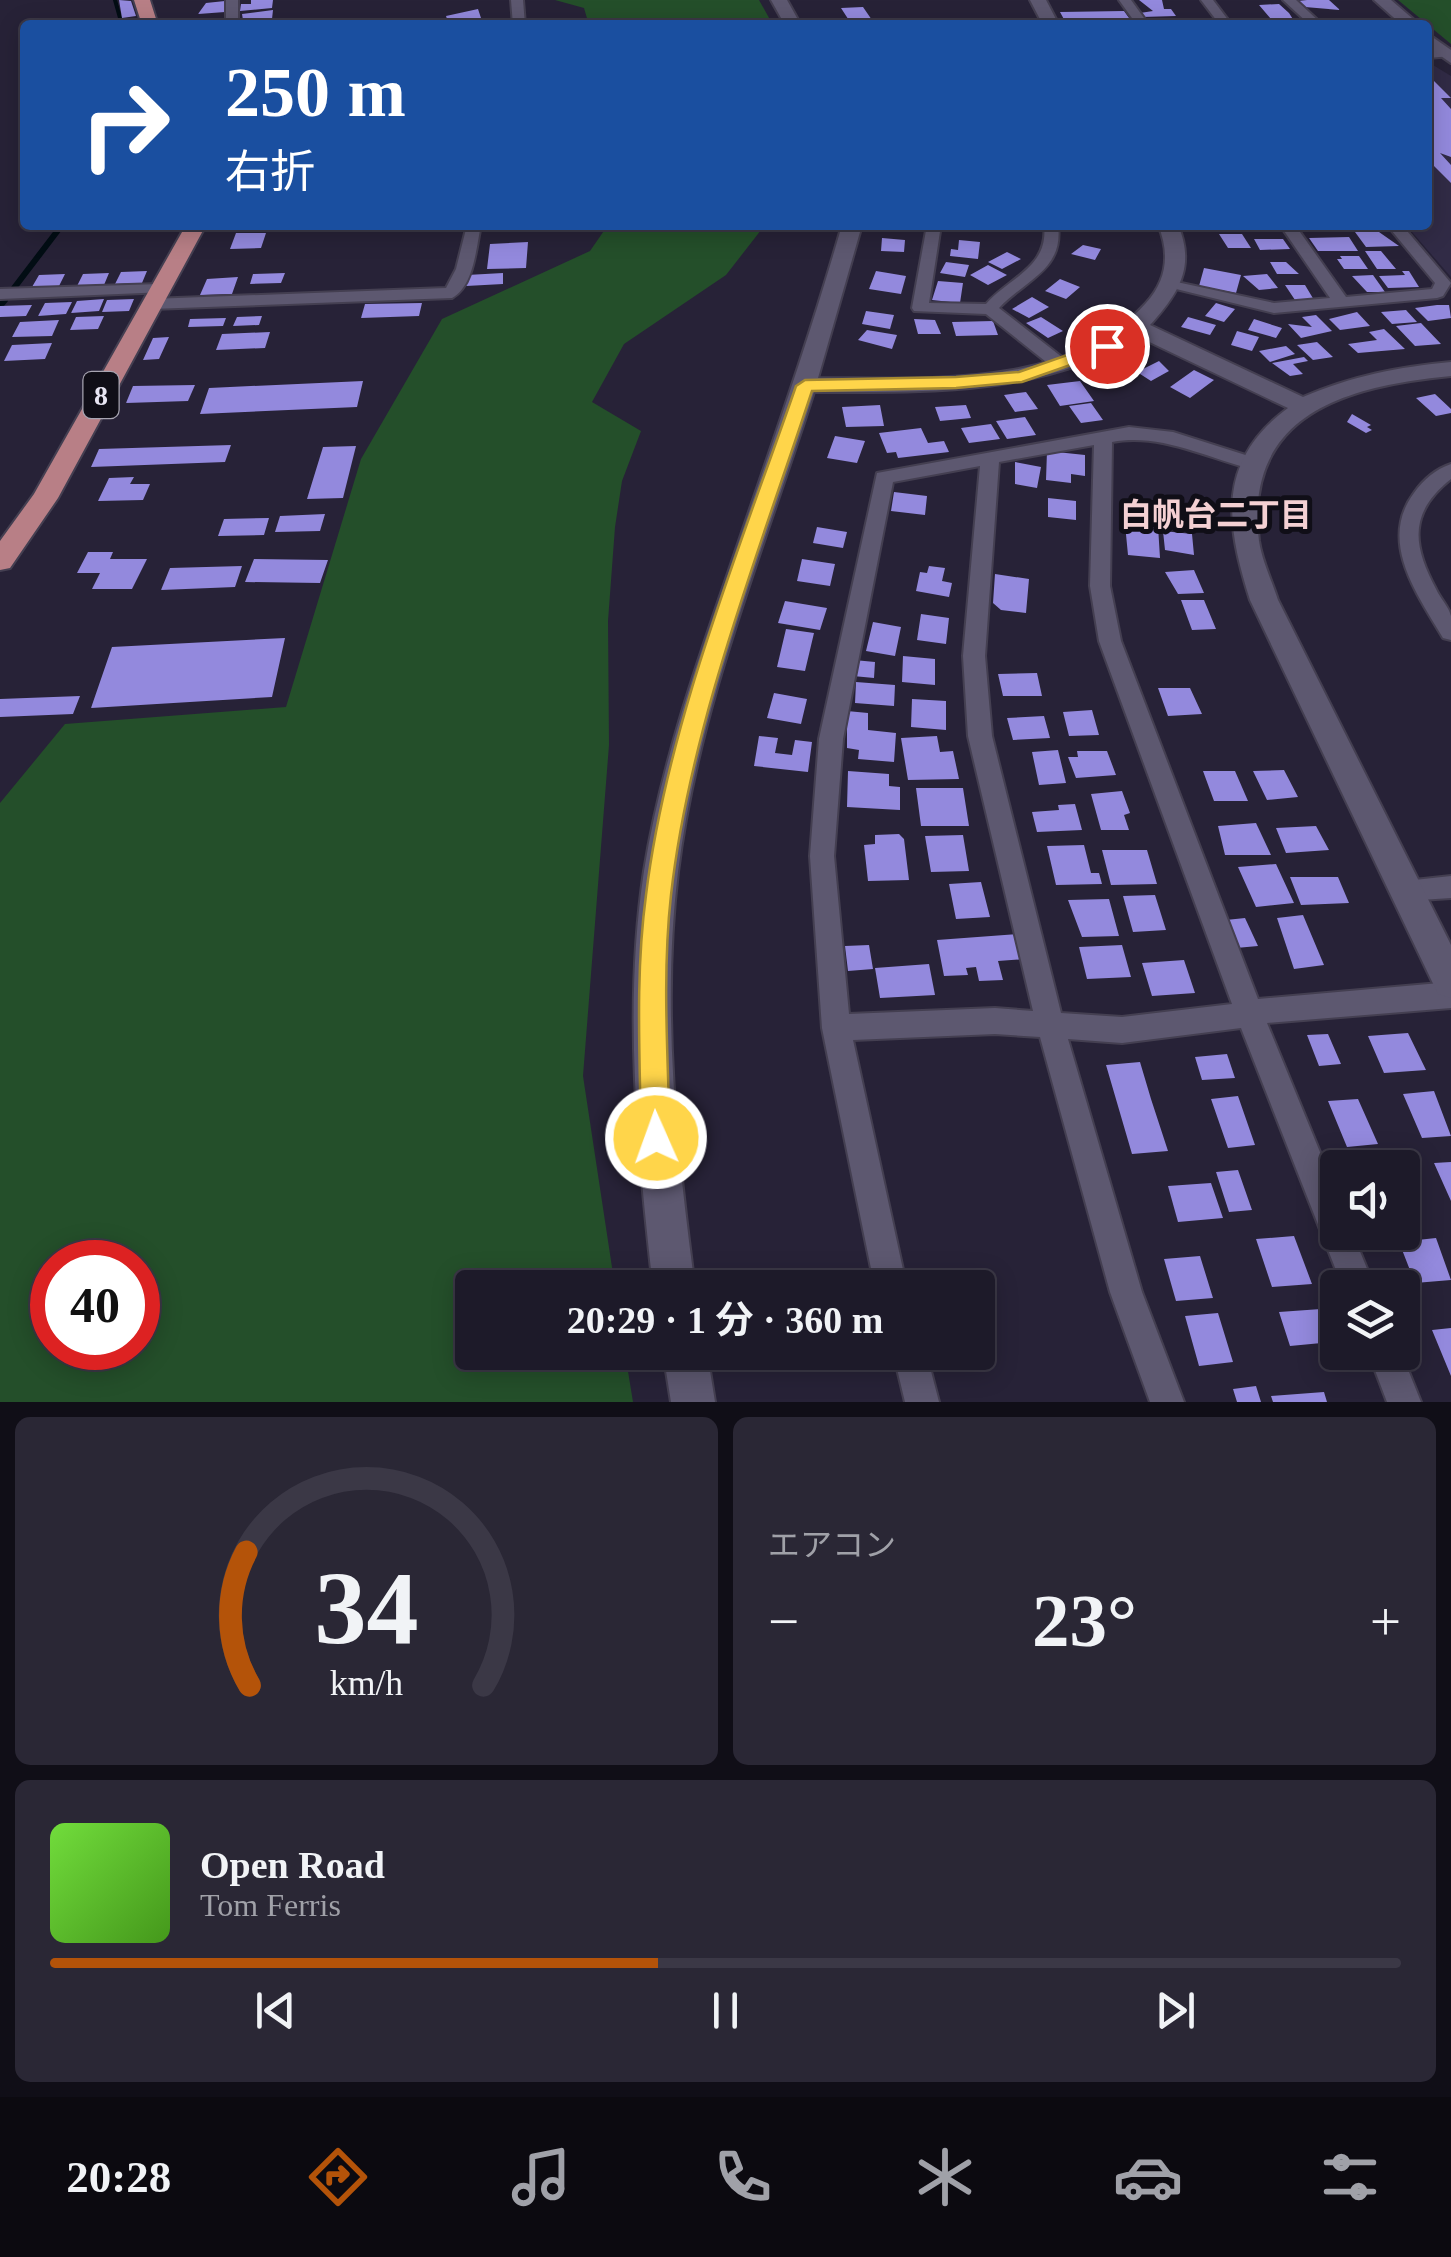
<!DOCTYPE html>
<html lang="ja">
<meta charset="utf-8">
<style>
:root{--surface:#1d1a29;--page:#2a2735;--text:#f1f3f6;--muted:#a0a1a8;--line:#3b3846;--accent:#b45309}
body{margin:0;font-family:"Times New Roman","Noto Sans JP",serif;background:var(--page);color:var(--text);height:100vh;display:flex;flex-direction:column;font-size:38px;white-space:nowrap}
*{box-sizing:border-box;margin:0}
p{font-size:32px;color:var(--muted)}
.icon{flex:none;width:55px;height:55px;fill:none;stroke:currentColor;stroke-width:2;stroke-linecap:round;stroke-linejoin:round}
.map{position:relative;height:1402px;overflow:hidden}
.details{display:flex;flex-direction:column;gap:15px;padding:15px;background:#100e17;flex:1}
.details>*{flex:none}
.guide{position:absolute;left:20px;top:20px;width:1412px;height:210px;border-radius:10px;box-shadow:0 5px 25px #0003,0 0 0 2px var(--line);background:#1a4fa0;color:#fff;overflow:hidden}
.buttons{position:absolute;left:1320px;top:1150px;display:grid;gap:20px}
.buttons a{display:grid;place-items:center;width:100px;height:100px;border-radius:10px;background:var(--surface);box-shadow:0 5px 25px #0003,0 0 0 2px var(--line);font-size:50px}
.speed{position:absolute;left:30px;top:1240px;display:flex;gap:20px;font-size:50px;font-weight:700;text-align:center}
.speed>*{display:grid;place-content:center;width:130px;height:130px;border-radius:50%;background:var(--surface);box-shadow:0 5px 25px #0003,0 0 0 2px var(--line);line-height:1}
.speed .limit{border:15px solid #d22;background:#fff;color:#111}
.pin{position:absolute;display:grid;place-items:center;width:85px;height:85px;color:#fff;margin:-42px;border:5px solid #fff;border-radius:50%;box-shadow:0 2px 10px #0007}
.me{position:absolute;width:110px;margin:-55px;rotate:358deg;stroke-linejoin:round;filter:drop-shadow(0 0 8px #0008)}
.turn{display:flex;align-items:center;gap:35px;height:210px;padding:0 40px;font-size:45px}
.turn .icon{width:130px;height:130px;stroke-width:2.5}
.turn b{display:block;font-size:70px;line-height:85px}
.big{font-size:75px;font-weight:700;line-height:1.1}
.details .card{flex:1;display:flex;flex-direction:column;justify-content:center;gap:15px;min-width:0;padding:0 35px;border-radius:15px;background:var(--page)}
.details .dial{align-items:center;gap:0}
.dial svg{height:260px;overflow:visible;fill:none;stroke:var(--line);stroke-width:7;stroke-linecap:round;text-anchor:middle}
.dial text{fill:var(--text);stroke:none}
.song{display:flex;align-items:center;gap:30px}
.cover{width:120px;height:120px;border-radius:15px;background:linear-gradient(135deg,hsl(100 70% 55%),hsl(100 70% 35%))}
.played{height:10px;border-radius:5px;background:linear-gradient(90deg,var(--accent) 45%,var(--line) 45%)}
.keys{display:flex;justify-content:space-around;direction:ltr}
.heat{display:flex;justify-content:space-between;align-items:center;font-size:55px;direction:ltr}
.details .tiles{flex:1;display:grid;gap:15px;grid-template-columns:1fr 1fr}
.card:last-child{grid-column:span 2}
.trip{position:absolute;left:455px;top:1270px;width:540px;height:100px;border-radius:10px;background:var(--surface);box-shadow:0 5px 25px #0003,0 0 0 2px var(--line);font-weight:700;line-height:100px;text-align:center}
.tabs{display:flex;height:160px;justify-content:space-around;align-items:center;background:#0c0a10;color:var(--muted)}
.tabs .icon{width:70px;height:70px}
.tabs .active{color:var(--accent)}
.tabs b{font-size:45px;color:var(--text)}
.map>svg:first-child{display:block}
</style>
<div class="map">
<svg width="1451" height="1402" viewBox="0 0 1451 1402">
<rect width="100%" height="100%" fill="#272237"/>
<path fill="#312b46" d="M1428,62L1451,76V277L1406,225H1428Z"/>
<path fill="#244f2a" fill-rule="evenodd" d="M555,0H759L773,25H589L584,8Z
M1398,0H1451V44Z
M608,225H765L726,275L624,344L592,402L641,431L622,481L615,527L608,621L609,745L583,1076L615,1287L472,1288V1352L625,1353L633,1402H0V803L65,724L286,707L361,459L442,319L590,251ZM52,1262H138V1348H52Z"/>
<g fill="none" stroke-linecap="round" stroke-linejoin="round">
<path stroke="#020d14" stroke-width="4" d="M115,0L122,25"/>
<path stroke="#020d14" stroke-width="6" d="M14,288L62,225
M0,306L5,300"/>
</g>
<path fill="#9389dd" d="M119,0L131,1L136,16L122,18Z
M251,0H273L272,8L240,11L241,4H251Z
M1139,0H1162L1164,9H1171L1176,16L1142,17L1140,13L1153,11Z
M1307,0H1329L1340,10L1305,7L1298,1Z
M225,1V12L198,14L206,3Z
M1279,4L1289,13L1296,24L1276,25L1259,5Z
M863,7L874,23L852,25L841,8Z
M478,9L481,18L448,22L446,16Z
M273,10L272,19L243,20L242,14Z
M1124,11L1134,25H1067L1060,12Z
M1428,81H1434L1451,98H1441L1451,109V157L1440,153L1451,165V183L1428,160Z
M124,225H176L174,230L121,231Z
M1355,232H1379L1399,246L1366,247Z
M236,233H266L261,248L230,249Z
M1219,234H1242L1251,248H1228Z
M1349,237L1358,251H1318L1309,238Z
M882,238L905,240L904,252L881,251Z
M1254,239H1283L1290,249L1260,250Z
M959,240L980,242L978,259L950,256L951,249L958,250Z
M528,242L526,268L487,269L490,244Z
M1083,245L1101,249L1095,260L1071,254Z
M1365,251H1381L1396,269H1377Z
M1007,252L1021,259L1002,269L988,262Z
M1340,256H1359L1368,269H1344L1337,259H1342Z
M946,262L969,265L965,277L940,273Z
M1270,262H1286L1299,274H1277Z
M988,265L1007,275L988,285L970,275Z
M1204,268L1241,275L1236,293L1199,286Z
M147,271L142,283L115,284L121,272Z
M876,271L906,276L901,294L869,289Z
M1402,271H1409L1419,287L1388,288L1379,276L1405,275Z
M109,273L104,285L77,286L83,274Z
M285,273L281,283L250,284L253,274Z
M503,273V284L466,286L467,275Z
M65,274L59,286L32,287L39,275Z
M1267,274L1278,288L1259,290L1243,276Z
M1373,275L1385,292H1367L1352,276Z
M238,277L232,294L200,295L207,279Z
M1060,279L1080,287L1066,299L1045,291Z
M938,281L963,283L960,303L932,300Z
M1285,285H1305L1314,300H1295Z
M1032,297L1049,307L1029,318L1012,309Z
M104,299L99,311L71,313L77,301Z
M134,299L129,311L102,312L107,300Z
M72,302L66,314L38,316L45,303Z
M422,303L419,316L361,318L365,304Z
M1216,303L1235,309L1224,322L1205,316Z
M32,305L26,316L0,317V306Z
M1437,305H1449L1451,318L1428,321L1415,308Z
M1406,310L1417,322L1392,324L1381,312Z
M866,311L894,315L890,329L862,324Z
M1357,312L1370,326L1340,330L1329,319Z
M1316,315L1332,331L1301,338L1288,324L1312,327L1302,317Z
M104,316L98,329L70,330L76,317Z
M262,316L259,325L233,326L237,317Z
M1041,317L1063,331L1048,338L1026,323Z
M1188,317L1216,325L1210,335L1181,327Z
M226,318L223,326L188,327L190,319Z
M914,319L935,320L941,334H918Z
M1254,319L1282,328L1276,338L1248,330Z
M59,320L52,336L12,337L20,322Z
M993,321L998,335L956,336L952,322Z
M1421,323L1441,344L1415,346L1396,326Z
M1384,329L1405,349L1358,353L1348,344L1377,340L1369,332Z
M867,330L897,335L892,349L858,340Z
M1237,331L1259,337L1252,351L1231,345Z
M270,332L265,348L216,350L222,334Z
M169,337L159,359L143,360L153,338Z
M1317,342L1333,357L1313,360L1297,345Z
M52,343L45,359L4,361L12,345Z
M1286,346L1295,354L1270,362L1259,351Z
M1304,357L1308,361L1293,364L1303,374L1290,376L1272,363Z
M1159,361L1169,371L1151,381L1137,372Z
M1194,370L1214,380L1190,398L1170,387Z
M363,381L357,407L200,414L209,388Z
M1080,381L1094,401L1060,406L1047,385Z
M195,385L188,401L126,403L133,386Z
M1026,392L1038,409L1015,412L1004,395Z
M1435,394L1451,409V413L1436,416L1416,398Z
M1091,403L1103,420L1081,423L1069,406Z
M880,405L884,426L846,427L842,407Z
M966,405L971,418L940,421L935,407Z
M1352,414L1371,425L1367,427L1372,430L1366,433L1347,422Z
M1025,417L1036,435L1007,439L996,421Z
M991,424L1000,439L969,443L961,428Z
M921,428L928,443L944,441L949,452L898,458L896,452L887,453L879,433Z
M835,436L865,441L857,463L827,458Z
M231,445L225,462L91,467L99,449Z
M356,446L343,498L307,499L323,447Z
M1047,451L1085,455V476L1071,474V483L1046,480Z
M1015,462L1041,467L1037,488L1015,484Z
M134,477L130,484H150L143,500L98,501L109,478Z
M894,492L927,496L925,515L891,511Z
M1048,498L1076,501V520L1048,517Z
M325,514L320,531L275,532L280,516Z
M269,518L264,535L218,536L224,519Z
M1125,524L1158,526L1160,558L1128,555Z
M817,527L847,532L843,548L813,543Z
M1163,531L1192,534L1194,555L1165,550Z
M88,552H113L110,559H147L132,589H92L100,573H77Z
M254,559L328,560L320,583L245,582Z
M802,559L835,564L830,586L797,581Z
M242,566L235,587L161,590L170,568Z
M929,566L945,568L942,581L952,583L949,597L916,591L920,572L927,573Z
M1194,570L1204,593L1178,594L1165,572Z
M995,574L1029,579L1026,613L1001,610L993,603Z
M1181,600H1204L1216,629L1192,630Z
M785,601L827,608L820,630L778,623Z
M921,614L949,618L946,644L917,640Z
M873,622L901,627L895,656L866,651Z
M786,629L814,633L805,671L777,667Z
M285,638L272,697L91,708L112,647Z
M903,656L935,659V685L902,682Z
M854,660L875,662L874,678L853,676Z
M1037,673L1042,696H1003L998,674Z
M856,682L895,685L894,706L855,703Z
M1158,688H1190L1202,714L1168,716Z
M774,693L807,699L801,724L767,718Z
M80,696L73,714L0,717V699Z
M912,699L946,701V730L911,727Z
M1092,710L1099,735L1069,736L1063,712Z
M847,711L868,713V730L896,733L894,762L858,759L859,750L847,748Z
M1044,716L1050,738L1013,740L1007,718Z
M759,736L778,738L775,753L792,755L795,740L812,742L808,772L754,766Z
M937,736L940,752L953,751L959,779L908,780L901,738Z
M1058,750L1066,783L1039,785L1032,752Z
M1077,751H1107L1116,775L1076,778L1068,757H1078Z
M1284,770L1298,797L1267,800L1253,771Z
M848,771L889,774V786L900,787V810L847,807Z
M1203,771H1235L1248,801H1214Z
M916,788H963L969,826H921Z
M1122,791L1130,813L1124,815L1129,830H1101L1091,794Z
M1075,804L1082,830L1037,832L1032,812L1059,810L1058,805Z
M1256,823L1271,855H1225L1218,826Z
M1316,826L1329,850L1286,853L1276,828Z
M899,834L904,839L909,880L868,881L864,845L875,844V835Z
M963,835L969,871L931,872L925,836Z
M1084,845L1091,873H1099L1102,884L1056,885L1047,846Z
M1102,850H1147L1157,884L1111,885Z
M1276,864L1294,903L1256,907L1238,867Z
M1290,877H1338L1349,903L1301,905Z
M981,882L990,917L956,919L949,884Z
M1155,895L1166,930L1133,932L1123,896Z
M1109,899L1119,936L1082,937L1068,900Z
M1303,915L1324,965L1294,969L1277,918Z
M1245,918L1258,946L1236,948L1226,920Z
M1019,934L1025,959L998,961L1003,980L979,981L976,967L966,968L968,975L944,976L937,940Z
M869,945L873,969L848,971L845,946Z
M1122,945L1131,977L1087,979L1079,947Z
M1184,960L1195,993L1152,996L1142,963Z
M929,964L935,995L880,998L875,968Z
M1408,1033L1426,1070L1384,1073L1368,1036Z
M1328,1034L1341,1064L1319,1066L1307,1035Z
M1227,1054L1235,1078L1202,1080L1195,1057Z
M1140,1062L1151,1099L1168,1151L1132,1154L1106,1065Z
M1434,1091L1451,1136L1422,1138L1403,1094Z
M1238,1096L1255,1145L1228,1148L1211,1099Z
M1358,1099L1378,1144L1347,1147L1328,1101Z
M1451,1162V1201L1434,1163Z
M1238,1170L1252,1210L1229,1212L1216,1172Z
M1211,1183L1223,1218L1178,1222L1168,1186Z
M1294,1236L1312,1284L1272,1287L1256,1239Z
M1436,1238L1451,1280L1415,1283L1399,1242Z
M1200,1256L1213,1298L1176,1301L1164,1259Z
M1321,1309L1332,1342L1290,1346L1279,1312Z
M1218,1313L1233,1362L1199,1366L1185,1316Z
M1451,1328V1376L1432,1330Z
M1256,1386L1261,1402H1237L1233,1389Z
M1324,1392L1327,1402H1273L1271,1396Z"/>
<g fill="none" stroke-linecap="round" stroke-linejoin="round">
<g stroke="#443f51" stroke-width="4">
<path id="street" d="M226,0H238V25H226Z
M511,0H523L525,25H513Z
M1119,0H1131L1149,25H1137Z
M1201,0H1213L1232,25H1220Z
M1283,0H1296L1323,25H1310Z
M1428,50H1446L1451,56L1428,58Z
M467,225H481C476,248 474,286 452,298L151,309L143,304L151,299L446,288L456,269Z
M927,225H941L929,303L986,304C1010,277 1049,267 1044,225H1058C1064,270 1025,280 999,308L1067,361V369H1055L986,314L914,311L912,308Z
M1280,225H1295L1346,297L1432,289L1435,283L1387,225H1402L1451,283L1443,296L1437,298L1274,313L1164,286L1172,281L1274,303L1330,298Z
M160,284L166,286V292L0,299V289Z
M1129,427L1173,432L1258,459L1260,463L1251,469C1205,457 1160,433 1112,442L1110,586L1121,641L1258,999L1451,982V1008L1267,1023L1338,1196V1232H1352L1375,1288H1343L1241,1028L1122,1043L1068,1039L1142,1292L1184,1402H1150L1110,1292L1040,1037L995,1034L853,1040L907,1288H875L822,1028L810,856L819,739L877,473ZM1094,445L1090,586L1099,641L1232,1004L1122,1017L1061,1013L992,736L985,656L999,462ZM980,466L963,656L968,736L1033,1011L995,1008L849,1014L834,856L843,739L893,482Z
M1451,464V479C1409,512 1412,545 1436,589C1440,598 1449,607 1451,616C1451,623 1451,633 1451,640L1443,638C1417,594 1378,541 1414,493C1423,480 1436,469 1451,464Z
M1451,876V898L1405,901L1396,898L1392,890L1396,882Z
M893,1352H926L939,1402H905Z
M1368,1352H1401L1421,1402H1387Z"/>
</g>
<g stroke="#443f51" stroke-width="4">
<path id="secondary" d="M771,0H787L801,25H785Z
M1030,0H1046L1059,25H1043Z
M1374,0H1391L1420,25H1402Z
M1428,34L1451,50V63L1428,47Z
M842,225H862L818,378C926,378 1068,390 1146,303C1167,280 1170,253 1158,225H1178C1196,267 1178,294 1150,325L1303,397C1352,376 1398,367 1451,362V376C1348,386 1243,413 1259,541C1262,561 1272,581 1278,600L1451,945V998L1438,994L1250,600C1226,524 1216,461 1288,408L1139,337C1041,396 925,392 814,392C764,549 698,708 678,872C661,1011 677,1150 695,1288H653C638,1150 623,1009 644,871C660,771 693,674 726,579C766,461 808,344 842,225Z
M663,1352H707L715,1402H671Z"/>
</g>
<g stroke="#443f51" stroke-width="4">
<path id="primary" d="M134,0H150L158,25H142Z
M186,225H206L58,498L10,568L0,570V541L34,494Z"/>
</g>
<use href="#street" fill="#5d5870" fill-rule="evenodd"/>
<use href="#secondary" fill="#5d5870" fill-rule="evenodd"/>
<use href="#primary" fill="#b87f86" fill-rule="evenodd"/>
</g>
<path fill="#ffd54a" stroke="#a68a30" stroke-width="2.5" d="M1107,341L1113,342V350L1022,382L956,388L812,391C759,552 690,726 671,895C662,976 668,1057 670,1138L666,1149L656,1153L645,1149L641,1138C640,1057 635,976 646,895C667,724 740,548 796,386L805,380L956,377L1019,372Z"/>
<g text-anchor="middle" stroke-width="10" stroke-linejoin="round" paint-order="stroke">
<rect fill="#100e17" stroke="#a7a4b1" stroke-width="2.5" x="83.5" y="372" width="35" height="46" rx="8"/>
<g font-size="28" font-weight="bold" fill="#e8e5f3">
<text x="101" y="405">8</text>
</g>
<g font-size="32" font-weight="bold" fill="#f4d0d3" stroke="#100e17">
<text x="1216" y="526">白帆台二丁目</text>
</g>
</g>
</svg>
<div class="buttons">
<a><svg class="icon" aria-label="sound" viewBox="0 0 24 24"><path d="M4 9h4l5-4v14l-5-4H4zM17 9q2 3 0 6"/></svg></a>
<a><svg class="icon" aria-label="layers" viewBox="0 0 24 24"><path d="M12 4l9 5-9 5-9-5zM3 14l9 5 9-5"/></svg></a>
</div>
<div class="speed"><div class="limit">40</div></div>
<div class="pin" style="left:1107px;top:346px;background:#d93025"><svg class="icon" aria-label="arrive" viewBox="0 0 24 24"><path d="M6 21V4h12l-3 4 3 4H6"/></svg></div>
<svg class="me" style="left:656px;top:1138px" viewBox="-20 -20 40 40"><circle r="17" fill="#ffd54a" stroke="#fff" stroke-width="3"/><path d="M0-11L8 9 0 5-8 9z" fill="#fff"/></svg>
<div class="trip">20:29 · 1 分 · 360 m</div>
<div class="guide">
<div class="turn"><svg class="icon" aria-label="right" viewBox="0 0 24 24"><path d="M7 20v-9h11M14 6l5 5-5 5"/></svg><div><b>250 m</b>右折</div></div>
</div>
</div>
<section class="details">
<div class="tiles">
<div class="card dial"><svg viewBox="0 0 100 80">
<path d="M14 69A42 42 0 1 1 86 69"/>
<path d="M14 69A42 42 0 0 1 13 28" stroke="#b45309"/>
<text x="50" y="56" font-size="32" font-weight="700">34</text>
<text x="50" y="72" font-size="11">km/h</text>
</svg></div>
<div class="card"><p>エアコン</p>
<div class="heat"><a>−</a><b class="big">23°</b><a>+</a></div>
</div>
<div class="card">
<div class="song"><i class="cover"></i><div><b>Open Road</b><p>Tom Ferris</p></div></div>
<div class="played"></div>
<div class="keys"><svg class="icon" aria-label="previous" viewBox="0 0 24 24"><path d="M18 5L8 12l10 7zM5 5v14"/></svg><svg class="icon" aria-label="pause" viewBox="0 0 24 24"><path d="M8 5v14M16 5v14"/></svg><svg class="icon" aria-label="next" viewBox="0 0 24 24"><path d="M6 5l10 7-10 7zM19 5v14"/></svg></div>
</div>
</div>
</section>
<nav class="tabs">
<b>20:28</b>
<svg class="icon active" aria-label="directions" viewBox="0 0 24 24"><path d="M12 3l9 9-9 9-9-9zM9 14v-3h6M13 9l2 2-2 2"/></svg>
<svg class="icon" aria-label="music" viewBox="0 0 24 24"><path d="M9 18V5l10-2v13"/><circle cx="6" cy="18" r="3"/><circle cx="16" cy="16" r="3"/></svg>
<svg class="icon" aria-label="phone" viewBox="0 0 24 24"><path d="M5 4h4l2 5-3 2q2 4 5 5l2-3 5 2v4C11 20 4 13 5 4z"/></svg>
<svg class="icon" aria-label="climate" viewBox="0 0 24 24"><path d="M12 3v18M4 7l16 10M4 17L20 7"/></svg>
<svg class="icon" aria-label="car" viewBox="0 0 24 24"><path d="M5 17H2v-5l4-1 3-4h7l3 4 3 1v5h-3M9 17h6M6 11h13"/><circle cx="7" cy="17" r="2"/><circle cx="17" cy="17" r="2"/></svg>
<svg class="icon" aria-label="filters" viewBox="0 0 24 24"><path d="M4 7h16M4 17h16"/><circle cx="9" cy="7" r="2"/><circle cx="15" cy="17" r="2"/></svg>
</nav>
